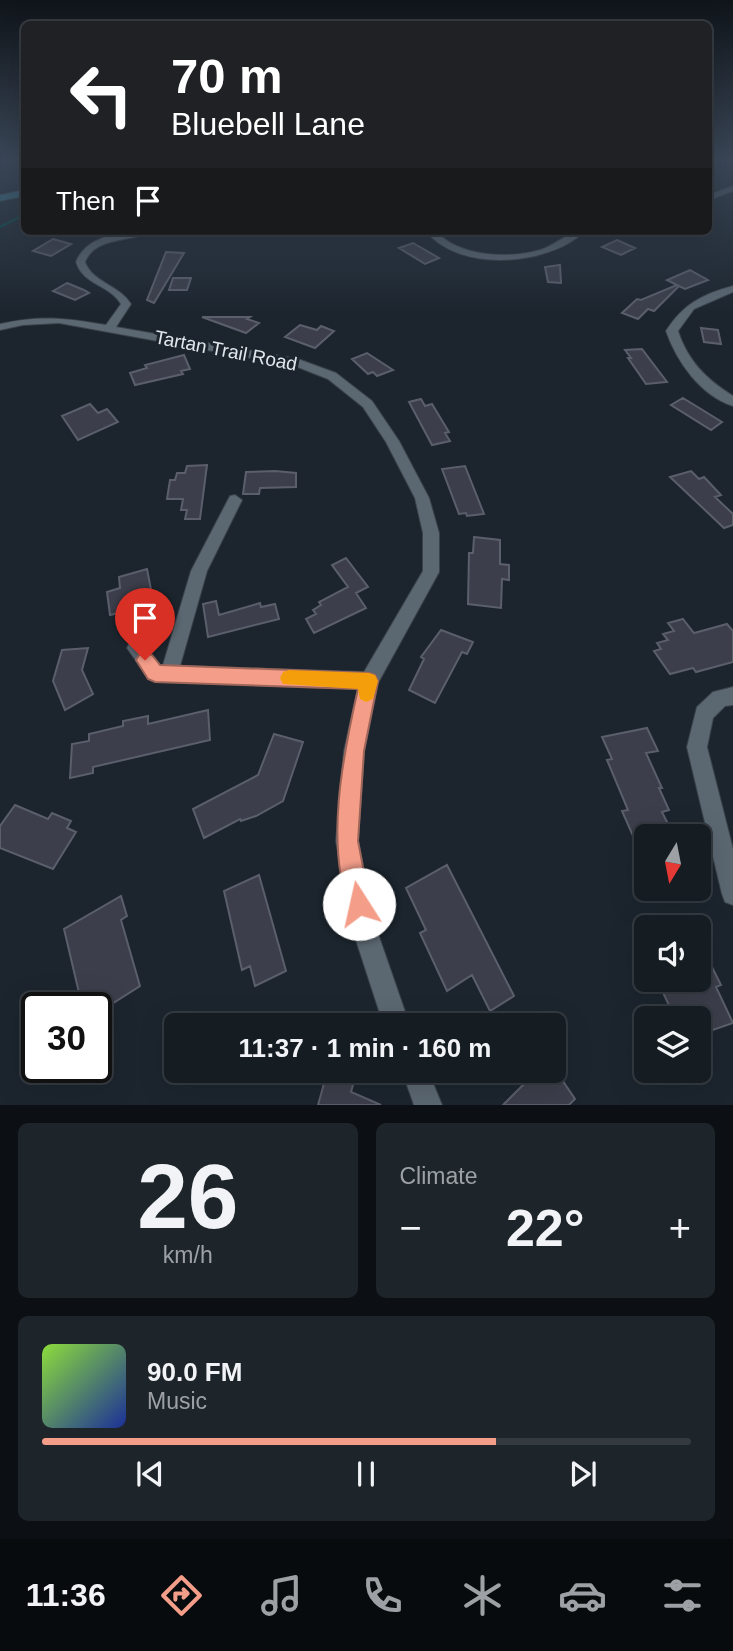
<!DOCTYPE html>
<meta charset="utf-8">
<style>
:root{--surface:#151c22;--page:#1e252a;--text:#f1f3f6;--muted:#9da1a5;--line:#343a40;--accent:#f49e8a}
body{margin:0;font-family:Helvetica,sans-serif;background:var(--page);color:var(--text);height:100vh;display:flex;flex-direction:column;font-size:26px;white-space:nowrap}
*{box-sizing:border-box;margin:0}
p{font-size:23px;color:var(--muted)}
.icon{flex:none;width:38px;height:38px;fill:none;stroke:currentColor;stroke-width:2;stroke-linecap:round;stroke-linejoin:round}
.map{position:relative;height:1105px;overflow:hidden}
.drawer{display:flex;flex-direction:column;gap:18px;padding:18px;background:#0c0f13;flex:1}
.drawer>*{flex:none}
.hud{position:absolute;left:21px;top:21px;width:691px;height:214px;border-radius:10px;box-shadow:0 7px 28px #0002,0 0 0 2px var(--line);background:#202124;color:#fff;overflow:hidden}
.needle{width:46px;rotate:190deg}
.buttons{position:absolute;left:634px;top:824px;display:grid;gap:14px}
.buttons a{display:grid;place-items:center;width:77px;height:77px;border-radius:10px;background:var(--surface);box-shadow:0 7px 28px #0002,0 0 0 2px var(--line);font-size:35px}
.speed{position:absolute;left:21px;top:992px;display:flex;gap:14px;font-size:35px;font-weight:700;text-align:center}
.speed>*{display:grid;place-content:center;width:91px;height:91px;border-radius:50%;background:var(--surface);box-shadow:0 7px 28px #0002,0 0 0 2px var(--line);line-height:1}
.speed .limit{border:4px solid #111;border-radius:10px;background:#fff;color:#111}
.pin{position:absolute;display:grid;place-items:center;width:60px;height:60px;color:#fff;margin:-72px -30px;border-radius:50% 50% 50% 0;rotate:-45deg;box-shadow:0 0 7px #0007}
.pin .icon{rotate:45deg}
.me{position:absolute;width:77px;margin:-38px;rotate:350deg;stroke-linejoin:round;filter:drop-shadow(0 0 5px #0008)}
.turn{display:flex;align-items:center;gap:24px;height:147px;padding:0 35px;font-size:32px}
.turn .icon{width:91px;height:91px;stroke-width:2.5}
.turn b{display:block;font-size:49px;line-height:60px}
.then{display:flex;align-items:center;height:66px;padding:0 35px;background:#0003;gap:14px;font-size:26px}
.big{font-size:52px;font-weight:700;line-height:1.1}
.drawer .card{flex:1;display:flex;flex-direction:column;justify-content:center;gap:10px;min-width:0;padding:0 24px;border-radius:10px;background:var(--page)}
.drawer .dial{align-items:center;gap:0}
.dial b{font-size:91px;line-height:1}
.song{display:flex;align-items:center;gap:21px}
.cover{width:84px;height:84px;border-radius:10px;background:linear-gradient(135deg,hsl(90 70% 55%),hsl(230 70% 35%))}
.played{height:7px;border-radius:4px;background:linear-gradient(90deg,var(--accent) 70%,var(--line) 70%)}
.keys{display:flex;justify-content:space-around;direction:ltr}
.heat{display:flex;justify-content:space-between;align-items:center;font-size:38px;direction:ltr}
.drawer .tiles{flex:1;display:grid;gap:18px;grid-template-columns:1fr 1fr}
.card:last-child{grid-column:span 2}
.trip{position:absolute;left:164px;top:1013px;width:402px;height:70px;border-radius:10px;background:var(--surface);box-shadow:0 7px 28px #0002,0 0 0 2px var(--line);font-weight:700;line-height:70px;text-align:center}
.menu{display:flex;height:112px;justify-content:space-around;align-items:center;background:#080b0e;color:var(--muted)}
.menu .icon{width:49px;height:49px}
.menu .on{color:var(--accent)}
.menu b{font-size:32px;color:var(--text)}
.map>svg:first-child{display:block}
</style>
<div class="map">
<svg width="733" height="1105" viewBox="0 0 733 1105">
<rect width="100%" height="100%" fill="#1c252e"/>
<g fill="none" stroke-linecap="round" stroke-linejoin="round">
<path stroke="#014a46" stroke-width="2.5" d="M0,227L24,215"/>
</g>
<path fill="#3c3f4b" stroke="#5b5e6b" stroke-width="2" d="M53,239L71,244L51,256L33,251Z
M617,240L635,248L621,255L602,247Z
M413,243L439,258L425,264L399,248Z
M166,252L184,253L154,303L147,300Z
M560,265L561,283L548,282L545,267Z
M690,270L708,280L685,289L679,286L654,311L648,309L638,319L622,313L637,299L641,300L677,285L667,280Z
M173,278H191L187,290H169Z
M67,283L84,290L89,293L75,300L53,291Z
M202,317H250L247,319L259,323L246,333Z
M300,325L317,330L321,326L334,331L315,348L285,337Z
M701,328L718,330L721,344L704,342Z
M642,349L667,382L646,384L628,358H631L625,350Z
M367,353L393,370L377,376L373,372L368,374L352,359Z
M184,355L190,369L181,371L183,374L135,385L130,373L147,368L145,365Z
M683,398L722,422L711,430L671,405Z
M421,399L425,406L432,404L449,432L445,433L450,441L432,445L409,402Z
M90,404L98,413L107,409L118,422L78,440L62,416Z
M207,465L200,519H185L187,510H181L183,499H167L170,480H175L177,473H185L187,466Z
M465,466L484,514L467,516L466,513L459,514L442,469Z
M275,471L296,473V487L260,488L259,494H243L246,472Z
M691,471L699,479L704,477L721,495L715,497L733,514V525L724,528L670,477Z
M474,537L500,540V564L509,565V580L502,579L501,608L468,604L469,553H473Z
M346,558L368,587L356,593L366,608L314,633L306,619L316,614L313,610L321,605L319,602L348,587L332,565Z
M147,569L154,605L110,615L107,592L120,588L119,577Z
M216,601L219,615L260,603L261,607L275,604L279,619L208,637L203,604Z
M683,619L694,633L727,624L733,631V662L696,672L693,668L670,674L654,651L661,649L657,643L668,640L663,634L674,631L668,623Z
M441,630L473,642L467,654L462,652L435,703L409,690L424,659L421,657Z
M88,648L82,670L93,694L65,710L53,681L62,650Z
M208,710L210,740L93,767V773L70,778L72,744L89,741V734L123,726V721L148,716V724Z
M647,728L658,751L646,753L662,788H659L669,810L662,812L671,830L633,836L622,811L628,810L607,760L612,759L602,737Z
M274,734L303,742L283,801L256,816L241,821L240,819L204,838L193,809L258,775Z
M15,805L48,819L52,813L71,821L67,828L76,832L53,869L0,848V826Z
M447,865L514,996L490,1011L472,975L447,991L420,933L426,930L406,888Z
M259,875L286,971L255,986L250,966L242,970L224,891Z
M121,896L127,916L121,920L140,986L96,1014V1008H61L80,997L64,929Z
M708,959L721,985L716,987L733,1023L698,1035V1018H675L657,980H698V962Z
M330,1071L356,1074L351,1092L381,1105H318L325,1080L327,1081Z
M537,1071H556L575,1099L569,1105H503Z"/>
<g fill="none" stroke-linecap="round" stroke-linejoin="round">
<g stroke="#3a424a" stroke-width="2">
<path id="minor" d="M733,186V191L709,200V195Z
M153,231C133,242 95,236 85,262C93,283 118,284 131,304L116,327L298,359L336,373L372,401L399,441L429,498L439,533V572L378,683L364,751L358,841L375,925L410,1026H384L351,925L336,841L344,751L358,689L155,681L149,679L127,648L130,642L136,640L142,642L160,665H163L191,571L230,496L235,495L242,500L207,571L180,666L364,672L423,571V533L415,498L386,442L363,407L328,379L295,366L59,323L23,325L0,330V324C39,315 67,318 106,325L121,304C109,284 84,286 76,262C87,234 126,231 153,231Z
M426,231H436C458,257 509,259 540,250C556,245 568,231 585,231C549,266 459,273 426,231Z
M733,286V292L694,309L678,331C688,361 706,379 733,396V406C700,395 677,362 666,331C683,304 703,294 733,286Z
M733,687V705L725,706L713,718L707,747L733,849V905L725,902L722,894L687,747L697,707L713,692Z
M402,1071H428L442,1105H414Z"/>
</g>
<g stroke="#3a424a" stroke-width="2">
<path id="major" d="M24,190V196L0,201V195Z"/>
</g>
<use href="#minor" fill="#5b6771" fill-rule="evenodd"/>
<use href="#major" fill="#36869b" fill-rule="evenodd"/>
</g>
<linearGradient id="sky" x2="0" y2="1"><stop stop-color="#0f1419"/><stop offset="0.51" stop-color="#3a4657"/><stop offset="1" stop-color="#3a4657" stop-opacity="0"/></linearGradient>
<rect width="733" height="314" fill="url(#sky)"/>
<path fill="#f49e8a" stroke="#9f675a" stroke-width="2" d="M145,652L152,655L160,665L369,673L375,675L378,681L364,751L358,841L370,904L367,912L359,915L351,912C324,847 343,755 358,689L155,682L148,679L136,660L139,655Z"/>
<path fill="#f59e0b" d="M289,670L369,673L375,675L378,681L373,699L366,702L360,699L358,689L283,684L280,678L283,672Z"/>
<g text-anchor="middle" stroke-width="6" stroke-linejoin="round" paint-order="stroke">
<g font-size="19" fill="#e0e7ed" stroke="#1c252e">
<text transform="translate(226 350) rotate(11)" y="7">Tartan Trail Road</text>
</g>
</g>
</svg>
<div class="buttons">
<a><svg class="needle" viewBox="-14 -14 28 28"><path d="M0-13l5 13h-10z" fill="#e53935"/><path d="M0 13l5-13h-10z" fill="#9da1a5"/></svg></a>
<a><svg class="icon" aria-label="sound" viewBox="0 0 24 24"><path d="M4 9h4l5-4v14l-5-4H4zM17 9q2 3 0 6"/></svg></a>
<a><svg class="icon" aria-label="layers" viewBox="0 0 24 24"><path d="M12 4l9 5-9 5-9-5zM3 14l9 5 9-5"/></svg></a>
</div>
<div class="speed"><div class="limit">30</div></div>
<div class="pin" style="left:145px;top:660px;background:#d93025"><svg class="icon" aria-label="arrive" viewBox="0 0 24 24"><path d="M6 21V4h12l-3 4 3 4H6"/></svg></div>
<svg class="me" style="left:359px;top:904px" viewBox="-20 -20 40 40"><circle r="19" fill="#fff"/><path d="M0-13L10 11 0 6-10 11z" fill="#f49e8a"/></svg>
<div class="trip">11:37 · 1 min · 160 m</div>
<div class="hud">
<div class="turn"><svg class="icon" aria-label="left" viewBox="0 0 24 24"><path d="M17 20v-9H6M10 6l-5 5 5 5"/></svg><div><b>70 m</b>Bluebell Lane</div></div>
<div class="then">Then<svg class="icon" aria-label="arrive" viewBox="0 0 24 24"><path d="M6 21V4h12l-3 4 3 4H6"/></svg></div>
</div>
</div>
<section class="drawer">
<div class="tiles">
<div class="card dial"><b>26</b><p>km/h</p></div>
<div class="card"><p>Climate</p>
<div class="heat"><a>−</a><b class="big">22°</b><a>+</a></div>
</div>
<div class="card">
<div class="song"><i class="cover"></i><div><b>90.0 FM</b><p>Music</p></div></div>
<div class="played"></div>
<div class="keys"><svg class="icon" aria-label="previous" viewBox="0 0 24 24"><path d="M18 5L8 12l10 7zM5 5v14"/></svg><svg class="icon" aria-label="pause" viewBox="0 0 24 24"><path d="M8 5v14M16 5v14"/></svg><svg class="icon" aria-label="next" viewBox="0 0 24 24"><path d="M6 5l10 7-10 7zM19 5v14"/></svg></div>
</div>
</div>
</section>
<nav class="menu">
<b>11:36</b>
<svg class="icon on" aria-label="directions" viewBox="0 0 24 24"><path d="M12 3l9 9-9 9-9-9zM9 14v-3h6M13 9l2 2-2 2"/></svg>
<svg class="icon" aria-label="music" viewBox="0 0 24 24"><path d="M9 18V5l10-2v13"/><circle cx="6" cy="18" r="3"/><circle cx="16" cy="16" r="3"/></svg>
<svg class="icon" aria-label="phone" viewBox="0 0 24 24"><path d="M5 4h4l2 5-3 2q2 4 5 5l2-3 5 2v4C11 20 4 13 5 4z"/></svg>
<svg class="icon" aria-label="climate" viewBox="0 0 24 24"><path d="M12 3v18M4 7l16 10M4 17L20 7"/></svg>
<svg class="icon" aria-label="car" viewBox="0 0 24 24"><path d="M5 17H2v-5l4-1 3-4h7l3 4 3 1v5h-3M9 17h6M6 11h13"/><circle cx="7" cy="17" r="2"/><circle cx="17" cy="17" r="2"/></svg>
<svg class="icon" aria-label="filters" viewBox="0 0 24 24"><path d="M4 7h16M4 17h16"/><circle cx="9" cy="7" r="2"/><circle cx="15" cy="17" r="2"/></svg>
</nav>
